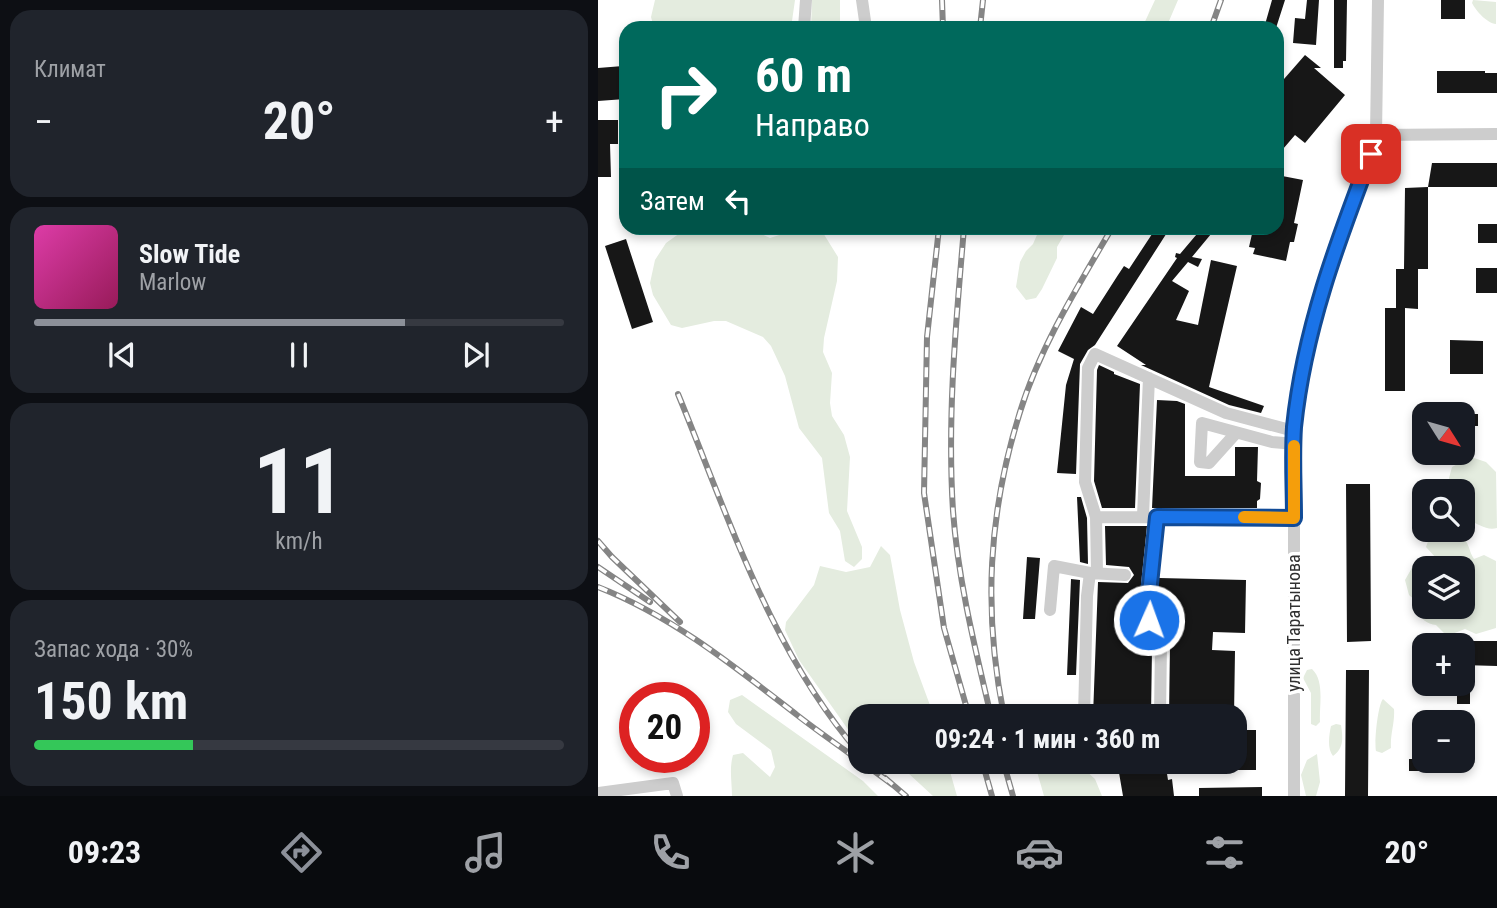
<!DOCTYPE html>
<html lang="ru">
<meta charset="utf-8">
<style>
:root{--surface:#171b24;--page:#20242c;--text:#f1f3f6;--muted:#9ea1a6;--line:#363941;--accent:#8c9099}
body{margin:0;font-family:"Roboto Condensed",sans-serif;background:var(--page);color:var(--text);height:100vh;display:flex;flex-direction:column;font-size:26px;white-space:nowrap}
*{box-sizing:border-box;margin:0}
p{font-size:23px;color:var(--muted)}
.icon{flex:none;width:38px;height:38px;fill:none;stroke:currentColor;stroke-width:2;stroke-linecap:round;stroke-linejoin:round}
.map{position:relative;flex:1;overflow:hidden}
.details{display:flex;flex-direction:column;gap:10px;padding:10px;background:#0d0f14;width:598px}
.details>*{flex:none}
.guide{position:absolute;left:21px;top:21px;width:665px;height:214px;border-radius:21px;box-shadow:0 4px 10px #0003;background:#00695c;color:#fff;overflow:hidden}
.needle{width:46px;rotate:127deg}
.buttons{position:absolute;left:814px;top:402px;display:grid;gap:14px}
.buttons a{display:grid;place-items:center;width:63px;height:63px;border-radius:14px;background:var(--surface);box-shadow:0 4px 10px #0003;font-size:35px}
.speed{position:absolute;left:21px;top:682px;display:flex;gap:14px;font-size:35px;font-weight:700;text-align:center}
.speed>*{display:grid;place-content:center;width:91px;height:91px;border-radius:50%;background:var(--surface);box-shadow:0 4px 10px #0003;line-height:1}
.speed .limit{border:10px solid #d22;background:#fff;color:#111}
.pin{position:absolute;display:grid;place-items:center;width:60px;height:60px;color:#fff;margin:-30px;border-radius:14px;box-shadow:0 4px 10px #0006}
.me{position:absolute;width:77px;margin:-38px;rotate:2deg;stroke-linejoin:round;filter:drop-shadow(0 0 5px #0008)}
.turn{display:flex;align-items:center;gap:24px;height:147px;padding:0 21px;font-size:32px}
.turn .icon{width:91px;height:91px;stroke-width:2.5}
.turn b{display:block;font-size:49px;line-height:60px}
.then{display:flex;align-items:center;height:66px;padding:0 21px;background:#0003;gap:14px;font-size:26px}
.big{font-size:52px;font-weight:700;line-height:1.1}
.details .card{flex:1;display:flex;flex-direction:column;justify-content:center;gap:10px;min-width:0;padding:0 24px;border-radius:21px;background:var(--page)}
.details .dial{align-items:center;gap:0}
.dial b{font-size:91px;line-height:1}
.song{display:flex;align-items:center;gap:21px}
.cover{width:84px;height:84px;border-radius:10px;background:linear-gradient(135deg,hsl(320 70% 55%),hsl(330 70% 35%))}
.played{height:7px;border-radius:4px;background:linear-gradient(90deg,var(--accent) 70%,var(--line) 70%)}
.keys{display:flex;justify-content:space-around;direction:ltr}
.heat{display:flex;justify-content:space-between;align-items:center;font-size:38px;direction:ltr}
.charge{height:10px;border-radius:5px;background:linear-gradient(90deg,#34c759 30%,var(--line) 0)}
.trip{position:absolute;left:250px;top:704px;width:399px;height:70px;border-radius:21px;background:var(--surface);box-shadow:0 4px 10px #0003;font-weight:700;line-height:70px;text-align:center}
.tab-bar{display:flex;height:112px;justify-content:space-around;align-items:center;background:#090b0e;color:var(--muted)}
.tab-bar .icon{width:49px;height:49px}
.tab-bar .selected{color:var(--accent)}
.tab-bar b{font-size:32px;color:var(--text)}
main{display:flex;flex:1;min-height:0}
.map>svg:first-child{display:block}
</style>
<main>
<section class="details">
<div class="card"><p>Климат</p>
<div class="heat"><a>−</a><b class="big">20°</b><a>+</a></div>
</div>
<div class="card">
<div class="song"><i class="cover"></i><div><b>Slow Tide</b><p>Marlow</p></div></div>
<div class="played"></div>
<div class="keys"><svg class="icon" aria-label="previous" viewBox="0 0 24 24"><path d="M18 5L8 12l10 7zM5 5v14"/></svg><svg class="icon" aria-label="pause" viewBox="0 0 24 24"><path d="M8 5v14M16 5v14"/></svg><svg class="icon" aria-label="next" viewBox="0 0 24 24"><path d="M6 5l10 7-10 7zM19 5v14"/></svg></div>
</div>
<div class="card dial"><b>11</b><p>km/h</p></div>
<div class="card"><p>Запас хода · 30%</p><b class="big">150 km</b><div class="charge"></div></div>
</section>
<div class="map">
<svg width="899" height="796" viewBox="0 0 899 796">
<rect width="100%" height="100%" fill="#fff"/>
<path fill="#e4ecdf" d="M57,0H197L193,28H56L53,17Z
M214,0H242V28H213Z
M557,0H580L568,28H544Z
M875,0L898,2V24C889,23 878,11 874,3Z
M89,228H126L134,230L144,228L155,230L172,238L203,228H222L240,257L239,281L226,338L225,352L234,373L232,403L234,416L246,435L252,457L249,511L264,547V559L256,567L247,561L242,531L231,513L224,458L201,428L187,376L173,346L165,337L128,321H116L84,328L73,325L55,295L52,283L57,260L68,243Z
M442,228H470L459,247V258L444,289L438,298L428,300L418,287L422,262L428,251L435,244Z
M873,457L888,462L898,472L899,528C889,531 880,524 871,520L865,524L864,492H850L853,488L851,478L854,467Z
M834,530C847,530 863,529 869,543C872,549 872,553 876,559L886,555L898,561V628L878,634L867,629L849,636L838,625C829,624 823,619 819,611L826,605V607H864V569H837L838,558L828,547Z
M283,546L292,555L302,610L316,662L336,716H262V743L254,735L201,660L187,630L188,622L216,585L222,566L248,572L272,567Z
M820,565L826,571V596L819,602L811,595L807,580L815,566Z
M714,669C727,681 721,706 722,722L718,726L713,724V693L705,678L709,670Z
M144,695L265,781L280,796H134C134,782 131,769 135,755L145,753L172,777L177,767L173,750L138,724L130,712L132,700Z
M785,699L796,709C797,723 792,734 793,748L784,753L778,751C776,742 780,704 785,699Z
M738,724L743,725C745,738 746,748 735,756C729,749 731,735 733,726Z
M719,754L722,782L718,796H708L703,775L709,760Z
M297,761H349L359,796H335Z
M436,761H477L497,779L504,796H446Z"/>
<path fill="#171717" d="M674,0H687L678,28H666Z
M709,0H721L718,45L695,43L697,18L707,19Z
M736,0H749L748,61H745V68H736Z
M843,0H867V19H843Z
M707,55L723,68H716L747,95L707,143L697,135L679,156V87Z
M25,66L27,99L0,101V68Z
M839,71H887V73H899V93H839Z
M0,120H20V144H12L13,177H0Z
M834,163H899V187H830Z
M679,175L705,180L696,223L700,224L696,242H692L688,261L655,254L657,248L651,247L654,234L660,235L661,228H679Z
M830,187V269H820V309L807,308V391H787V308H798V269H806L807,188Z
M880,224H899V243H880Z
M558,228H572L497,345L490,350L482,364L478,474L459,473L468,385L476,359L460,351L483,307L495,314L520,275L526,266L531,269Z
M604,228H618L594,257L604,259L600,267L590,262L574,281L591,291L578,320L600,325L613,260L639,266L611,387L666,406L663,413L631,405L543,365H548L519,346L579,258L577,257L578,253L582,254Z
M28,239L55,322L34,329L7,246Z
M878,268H899V293H878Z
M852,340L885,341V374H852Z
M501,365L516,372V374L542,384L537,508H504L496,481L499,370Z
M559,400L579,401L587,404V476H637V447H660L659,481L663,483L662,499L659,501V508H554Z
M868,414H880V426H868Z
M748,484H772L773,641L749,642Z
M479,497H483L489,518L490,564L482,562Z
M507,526H549L541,604L543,639L547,645L554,649L553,716H495L500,582L530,583L536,575L531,567L508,565Z
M429,557L442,558L437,619H425Z
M561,578L648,580L647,633L615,632L614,650L637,651L636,716H571L572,644L570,639L560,633L559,603Z
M473,579L482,580L478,675H469Z
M864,641H899V666L864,665Z
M748,670H771L770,796H747Z
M859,691H872V704H859Z
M637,730H658V770H622V761H637Z
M811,759H826L827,771H811Z
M519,761H567L570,780L574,779L576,796H525Z
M664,787V796H601V788Z"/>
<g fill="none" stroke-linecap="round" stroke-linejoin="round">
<path stroke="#cdcdcd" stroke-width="12" d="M264,0L268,28
M206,28L208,0
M778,135L899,134
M638,433L611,463L602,462L604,423L674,442L697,444
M545,516L551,378
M498,517L697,518
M559,517L550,603L552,638L563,644L562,716
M499,573L498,517L487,482L490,368L497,354L628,413L696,431
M452,610L456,566L492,573L527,575
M486,716L489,596L492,573
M0,793L75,783L79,796
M696,796V431L708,350L719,305L737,246L778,135L780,0"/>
<g stroke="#858585" stroke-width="6">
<path id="rail" d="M344,0L345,28
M382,28L385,0
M613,28L623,0
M341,228L329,337L326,493L346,628L371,716
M366,228C358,322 349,416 355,511C360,580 377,648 393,716
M80,394C131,518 173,652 262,754
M0,541L14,557L82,622
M0,567L52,602
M0,587C74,616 137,667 199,715C230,739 263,761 295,785
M406,716C385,611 390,514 422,412C442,347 480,286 514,228
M384,761L394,796
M405,761L415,796
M287,778L308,796"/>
</g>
<use href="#rail" stroke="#fff" stroke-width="3.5" stroke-dasharray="10" stroke-linecap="butt"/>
</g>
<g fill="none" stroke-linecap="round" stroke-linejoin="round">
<g stroke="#114b97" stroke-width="18">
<path id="route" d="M551,620L550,603L559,517L696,518C696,488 694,457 696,427C706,330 739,243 773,154"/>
</g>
<use href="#route" stroke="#1a73e8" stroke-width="12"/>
<path stroke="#f59e0b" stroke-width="12" d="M646,517L696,518V446"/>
</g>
<g text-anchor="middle" stroke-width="7" stroke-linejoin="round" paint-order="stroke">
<g font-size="18" fill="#303030" stroke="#fff">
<text transform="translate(696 623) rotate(-90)" y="6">улица Таратынова</text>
</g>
</g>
</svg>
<div class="buttons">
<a><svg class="needle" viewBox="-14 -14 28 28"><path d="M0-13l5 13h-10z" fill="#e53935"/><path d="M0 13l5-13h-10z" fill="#9ea1a6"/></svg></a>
<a><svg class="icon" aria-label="search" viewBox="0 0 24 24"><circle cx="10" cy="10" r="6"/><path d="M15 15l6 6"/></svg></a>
<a><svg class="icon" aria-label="layers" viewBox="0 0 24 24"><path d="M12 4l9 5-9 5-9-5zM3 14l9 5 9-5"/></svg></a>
<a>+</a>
<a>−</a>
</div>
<div class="speed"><div class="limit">20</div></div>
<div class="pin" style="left:773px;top:154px;background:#d93025"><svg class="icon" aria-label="arrive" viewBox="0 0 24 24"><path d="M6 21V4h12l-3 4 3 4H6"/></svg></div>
<svg class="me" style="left:551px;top:620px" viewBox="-20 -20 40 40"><circle r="17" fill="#1a73e8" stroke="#fff" stroke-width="3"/><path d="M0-11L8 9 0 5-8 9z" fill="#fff"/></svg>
<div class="trip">09:24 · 1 мин · 360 m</div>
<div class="guide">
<div class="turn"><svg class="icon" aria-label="right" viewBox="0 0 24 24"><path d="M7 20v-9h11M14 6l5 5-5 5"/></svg><div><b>60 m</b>Направо</div></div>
<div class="then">Затем<svg class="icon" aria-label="left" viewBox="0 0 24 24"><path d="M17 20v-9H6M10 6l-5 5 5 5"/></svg></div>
</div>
</div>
</main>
<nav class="tab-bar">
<b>09:23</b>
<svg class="icon selected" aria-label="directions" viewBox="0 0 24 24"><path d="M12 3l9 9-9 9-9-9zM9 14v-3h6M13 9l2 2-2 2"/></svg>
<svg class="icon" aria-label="music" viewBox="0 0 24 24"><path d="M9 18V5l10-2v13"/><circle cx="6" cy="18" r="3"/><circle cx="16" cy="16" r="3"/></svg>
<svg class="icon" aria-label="phone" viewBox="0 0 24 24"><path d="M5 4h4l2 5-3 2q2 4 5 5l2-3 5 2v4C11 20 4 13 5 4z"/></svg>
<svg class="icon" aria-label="climate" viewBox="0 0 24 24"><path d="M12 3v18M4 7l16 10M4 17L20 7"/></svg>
<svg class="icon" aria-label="car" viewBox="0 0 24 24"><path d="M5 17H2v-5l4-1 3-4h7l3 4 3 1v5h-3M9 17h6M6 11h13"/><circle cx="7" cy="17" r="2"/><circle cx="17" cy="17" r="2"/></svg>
<svg class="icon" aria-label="filters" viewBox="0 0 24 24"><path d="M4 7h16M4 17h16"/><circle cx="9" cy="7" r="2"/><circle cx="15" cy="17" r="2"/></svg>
<b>20°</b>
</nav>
